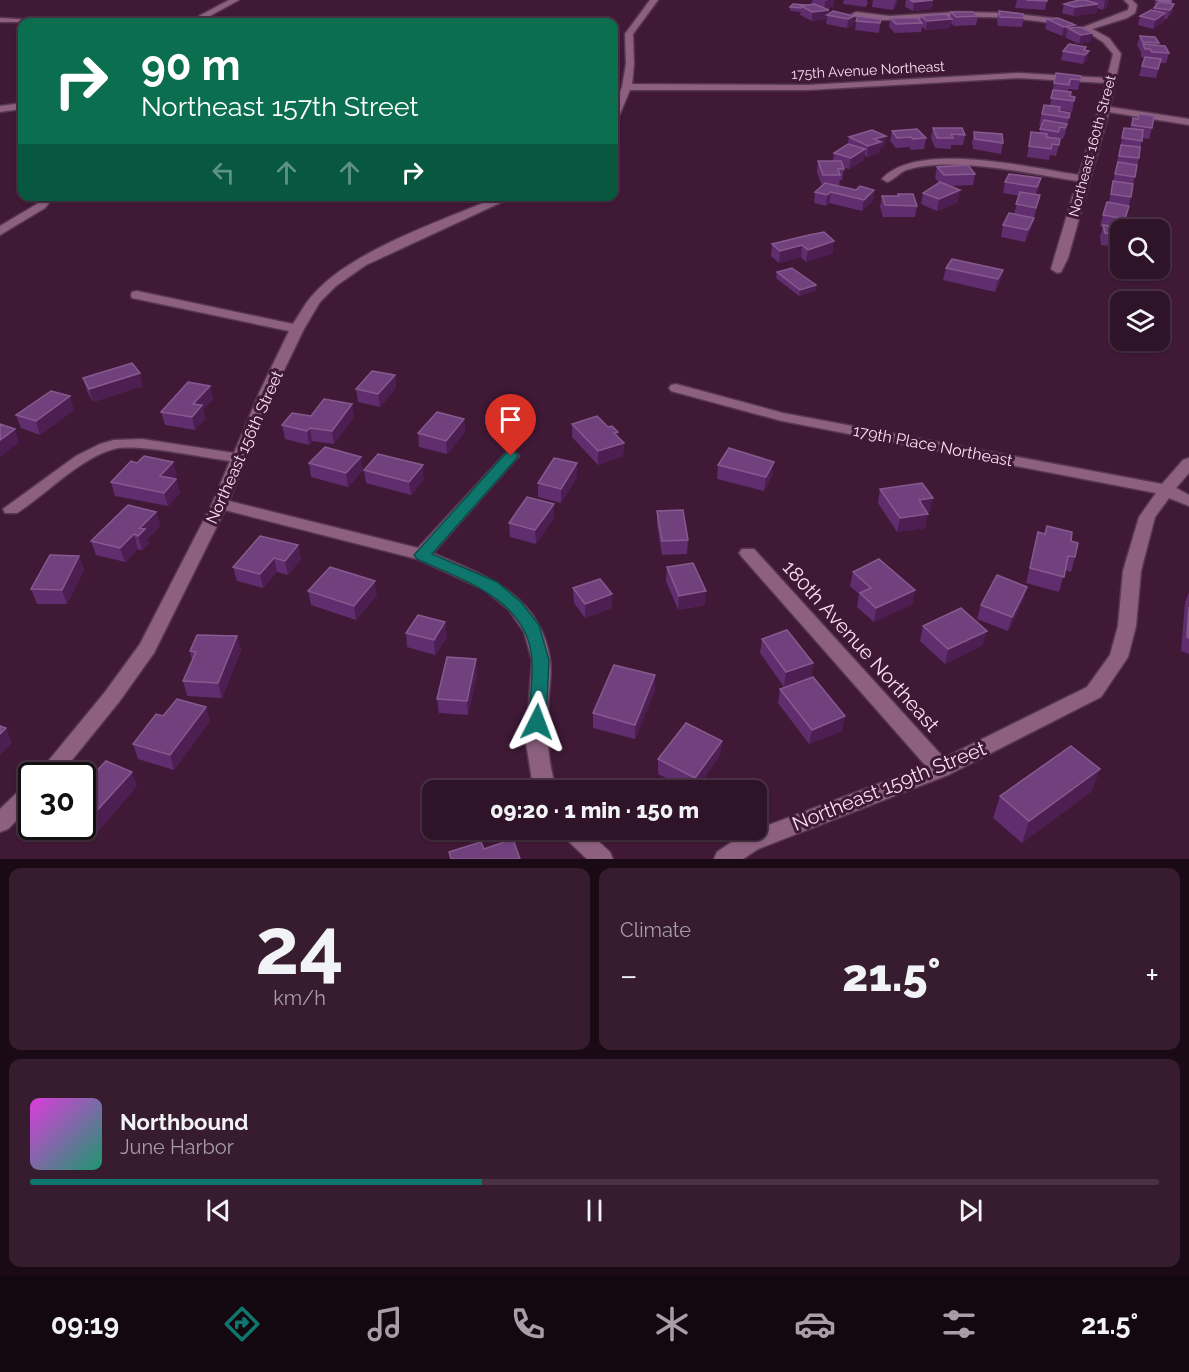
<!DOCTYPE html>
<meta charset="utf-8">
<style>
:root{--surface:#2f1328;--page:#371c30;--text:#f1f3f6;--muted:#a79ea8;--line:#4a3245;--accent:#0f766e}
body{margin:0;font-family:Raleway,sans-serif;background:var(--page);color:var(--text);height:100vh;display:flex;flex-direction:column;font-size:22px;white-space:nowrap}
*{box-sizing:border-box;margin:0}
p{font-size:20px;color:var(--muted)}
.icon{flex:none;width:33px;height:33px;fill:none;stroke:currentColor;stroke-width:2;stroke-linecap:round;stroke-linejoin:round}
.map{position:relative;height:859px;overflow:hidden}
.side{display:flex;flex-direction:column;gap:9px;padding:9px;background:#1a0a16;flex:1}
.side>*{flex:none}
.top-card{position:absolute;left:18px;top:18px;width:600px;height:183px;border-radius:12px;box-shadow:0 2px 4px #0004,0 0 0 2px var(--line);background:#0b6e4f;color:#fff;overflow:hidden}
.buttons{position:absolute;left:1110px;top:219px;display:grid;gap:12px}
.buttons a{display:grid;place-items:center;width:60px;height:60px;border-radius:12px;background:var(--surface);box-shadow:0 2px 4px #0004,0 0 0 2px var(--line);font-size:30px}
.speed{position:absolute;left:18px;top:762px;display:flex;gap:12px;font-size:30px;font-weight:700;text-align:center}
.speed>*{display:grid;place-content:center;width:78px;height:78px;border-radius:50%;background:var(--surface);box-shadow:0 2px 4px #0004,0 0 0 2px var(--line);line-height:1}
.speed .limit{border:3px solid #111;border-radius:9px;background:#fff;color:#111}
.pin{position:absolute;display:grid;place-items:center;width:51px;height:51px;color:#fff;margin:-62px -26px;border-radius:50% 50% 50% 0;rotate:-45deg;box-shadow:0 0 6px #0007}
.pin .icon{rotate:45deg}
.me{position:absolute;width:66px;margin:-33px;rotate:3deg;stroke-linejoin:round;filter:drop-shadow(0 0 4px #0008)}
.turn{display:flex;align-items:center;gap:21px;height:126px;padding:0 24px;font-size:27px}
.turn .icon{width:78px;height:78px;stroke-width:2.5}
.turn b{display:block;font-size:42px;line-height:51px}
.lanes{display:flex;align-items:center;height:57px;padding:0 24px;background:#0003;justify-content:center;gap:30px;direction:ltr}
.lanes .off{opacity:.35}
.big{font-size:45px;font-weight:800;line-height:1.1}
.side .tile{flex:1;display:flex;flex-direction:column;justify-content:center;gap:9px;min-width:0;padding:0 21px;border-radius:12px;background:var(--page)}
.side .dial{align-items:center;gap:0}
.dial b{font-size:78px;line-height:1}
.song{display:flex;align-items:center;gap:18px}
.cover{width:72px;height:72px;border-radius:9px;background:linear-gradient(135deg,hsl(300 70% 55%),hsl(160 70% 35%))}
.played{height:6px;border-radius:3px;background:linear-gradient(90deg,var(--accent) 40%,var(--line) 40%)}
.keys{display:flex;justify-content:space-around;direction:ltr}
.heat{display:flex;justify-content:space-between;align-items:center;font-size:33px;direction:ltr}
.side .tiles{flex:1;display:grid;gap:9px;grid-template-columns:1fr 1fr}
.tile:last-child{grid-column:span 2}
.trip{position:absolute;left:422px;top:780px;width:345px;height:60px;border-radius:12px;background:var(--surface);box-shadow:0 2px 4px #0004,0 0 0 2px var(--line);font-weight:800;line-height:60px;text-align:center}
.dock{display:flex;height:96px;justify-content:space-around;align-items:center;background:#130810;color:var(--muted)}
.dock .icon{width:42px;height:42px}
.dock .active{color:var(--accent)}
.dock b{font-size:27px;color:var(--text)}
.map>svg:first-child{display:block}
</style>
<div class="map">
<svg width="1189" height="859" viewBox="0 0 1189 859">
<rect width="100%" height="100%" fill="#3f1936"/>
<g fill="none" stroke-linecap="round" stroke-linejoin="round">
<g stroke="#573750" stroke-width="3">
<path id="minor" d="M229,0H239L206,18L199,16Z
M650,0H658L633,34L634,64L632,84L808,85L1019,73L1107,78L1113,54L1103,42L1081,28L1128,10L1129,5L1124,0H1132L1137,5L1135,13L1127,18L1092,29L1109,38L1121,54L1110,107L1189,119V125L1109,112L1068,258L1061,272L1057,273L1051,269L1077,181C1029,174 953,155 906,170C899,173 894,180 887,182L882,179C916,140 1032,168 1079,175L1106,83L1019,78L808,90H630L619,116L614,119V106L622,87L626,64L625,34Z
M856,12L889,16L959,12L1006,13L1052,18L1072,24L1068,26C1032,19 995,16 958,17C923,18 888,24 853,16L852,14Z
M0,18L35,20L39,22H0Z
M22,103V109L0,112V106Z
M43,196H54L45,208L0,235V226L37,204Z
M499,196H515L366,265L336,286L320,302L304,329L274,391L229,501L418,548L506,453H516L519,456L516,459L433,553C485,576 540,594 550,659C552,673 549,690 548,705C547,735 547,762 557,790H537L532,780L526,743L532,660L524,632L509,610L485,590L417,559L225,510L154,653L119,702L59,776H36L105,692L140,644L212,504L230,461C204,458 137,443 114,449C80,458 47,494 17,513H5L3,509L76,456L100,444L114,440L142,439L234,453L260,391L289,331L132,298L131,295L132,292L137,291L293,324C299,315 304,305 311,297C350,250 443,221 499,196Z
M676,384L783,413L1162,484L1183,460L1189,458V473L1176,488L1189,495V506L1169,498L1155,517L1141,571L1136,626L1128,657L1101,697L948,775L758,849L743,859H714L717,852L742,835L926,766L742,557L739,553L742,549H754L944,758L1087,687L1110,655L1118,626L1123,571L1139,517L1156,493L782,421L671,391L669,388L671,385Z
M32,782V805L8,829L0,832V809L25,785Z
M561,830H586L610,852L613,859H587L564,837Z"/>
</g>
<use href="#minor" fill="#8d6080" fill-rule="evenodd"/>
</g>
<path fill="#602e6f" d="M812,0H834V6L827,9L829,10V14L854,16L853,25L847,28L826,24L827,19L812,21L800,15L801,12L790,11V7L812,5Z
M844,0H867V2H868L866,7L843,4Z
M873,0H897L896,6L893,10L872,7Z
M906,0H933L932,9L913,11L905,7Z
M1017,0H1047L1045,10L1015,8Z
M1079,0H1109L1107,7L1103,10L1097,8L1096,13L1073,16L1062,13L1064,4Z
M1153,0H1171V3L1174,4L1172,13L1167,19H1164L1163,22L1153,29L1138,25L1140,16L1154,11L1155,1Z
M999,11L1024,18L1022,27L998,26L997,20Z
M951,12L978,16L976,25L954,26L951,23L950,28L926,30L922,27L921,32L895,33L889,27L890,18L920,21L921,16L950,18Z
M881,19L879,33L855,30L856,21Z
M1047,19L1075,27L1091,42L1079,44L1066,38V36H1062L1045,29Z
M1140,36L1159,43L1158,45L1169,53L1166,63H1160L1156,78L1139,76L1144,58H1142L1141,54V52L1137,45Z
M1086,47L1085,50L1087,60L1083,64L1061,60L1063,51Z
M1056,73L1081,76L1078,90L1068,89V92L1070,96L1075,97L1072,112L1060,110L1059,111L1069,118L1065,134L1063,139L1058,138L1059,145L1056,156L1050,155L1049,160L1027,157L1031,132L1039,133L1042,125H1039L1044,105H1050Z
M1139,114L1152,128L1149,139L1142,138L1139,158L1133,184L1131,197L1123,228L1120,230V253L1110,252L1109,246L1101,245L1100,237L1103,227L1100,226L1103,215L1109,202L1124,128H1130L1133,118H1138Z
M933,128L965,135L963,145H951V149L935,148L931,138Z
M892,131L926,138L924,149L911,150L909,147L896,148L890,141Z
M974,132L1003,143L1001,154L973,149L972,142Z
M886,136L884,147L880,148L879,153L867,157L864,155V160L849,169L843,167L844,169L842,180H840L839,186L856,190H874L873,201L862,211L829,203L826,206L814,203L815,192L822,186L817,172L818,161H833L834,153L848,144L849,137Z
M937,167L975,174L973,185L949,186L958,202L937,211L921,204L923,193L939,183L935,178Z
M1041,178L1036,195H1040L1037,207L1031,229L1025,242L1001,237L1003,225L1014,214L1019,196L1003,193L1005,182Z
M898,194L917,206L915,217H883L880,207L882,196H898Z
M809,235L833,253L806,262L801,257L779,263L771,256L772,244Z
M946,268L1003,270L1000,282L995,292L943,280Z
M777,272L816,285L815,291L799,296L776,278Z
M395,375L396,388L380,407L358,402L356,389Z
M83,378L143,386L93,402L87,391Z
M210,386L213,399L203,409L205,419L195,430L165,425L161,412Z
M74,410L40,435L21,428L16,415Z
M311,416L354,417L334,444L312,441L309,445L285,439L282,425Z
M464,419L465,432L447,454L419,447L418,433Z
M572,424L608,427L624,443L623,456L598,465L572,437Z
M309,463L363,470L348,487L311,477Z
M577,463V477L561,503L538,497V483Z
M718,465L772,475L764,491L717,479Z
M364,470L424,479L411,495L366,483Z
M177,475L173,479H176L180,493L168,506L115,496L111,482Z
M880,489L930,512H927L925,528L897,532L878,503Z
M657,511L688,540L687,554L662,555L657,525Z
M156,512L160,526L147,539L149,543L142,550L138,549L125,562L96,555L91,541Z
M554,518L536,544L510,537L509,523Z
M1038,532L1071,541L1075,557L1071,572L1065,570L1059,592L1026,583Z
M298,545L301,559L288,575L277,572L263,588L237,581L233,567Z
M79,556L84,570L67,604H37L31,589Z
M667,567L705,605L678,610L666,581Z
M853,572L915,590L912,604L874,622L857,607L859,594L850,586Z
M1027,587L1023,601L1008,631L977,619L981,605Z
M573,588L612,608L585,618L574,603Z
M308,591L377,595L356,620L311,605Z
M1189,592V654L1181,651L1185,603Z
M445,622L447,637L435,655L407,647L406,633Z
M923,626L983,645L945,664L920,641Z
M237,636L241,650L222,698L187,696L183,681L192,660L190,651Z
M762,639L813,663L811,677L845,716L842,731L809,744L778,703L780,689L798,682L784,687L760,653Z
M477,674L468,715L439,713L437,699Z
M655,675V690L635,739L593,728V713Z
M206,707L210,721L174,770L138,759L133,744L163,716Z
M722,741L720,755L696,790H690L658,774V759Z
M82,786H137L97,832L82,826Z
M1092,791L1022,843L993,818L1000,796Z"/>
<path fill="#4c1e52" d="M828,0H834V6L824,11L825,2Z
M896,0H897L896,6L893,10Z
M933,0L932,9L913,11L914,2Z
M1102,0H1109L1107,7L1103,10L1105,1Z
M1098,4L1096,13L1073,16L1075,7Z
M1174,4L1172,13L1167,19L1170,10Z
M829,10V15H827V19L812,21V12Z
M1165,13L1163,22L1153,29L1155,20Z
M854,16L853,25L847,28L848,19Z
M952,19L950,28L926,30L927,21Z
M1075,25L1074,31L1068,28L1066,36H1062L1064,27Z
M1093,33L1091,42L1079,44L1081,35Z
M1089,51L1087,60L1083,64L1085,55Z
M886,136L884,147L880,148L879,153L867,157L868,146L874,139Z
M865,149L864,160L849,169L851,158Z
M1041,178L1039,189L1035,199L1037,187Z
M874,190L873,201L862,211L864,200Z
M960,190L958,202L937,211L939,199Z
M831,192L829,203L826,206L827,195Z
M1034,218L1031,229L1025,242L1028,230Z
M834,241L833,253L806,262L808,250Z
M802,245L801,257L779,263L780,251Z
M1003,270L1000,282L995,292L998,279Z
M816,285L815,291L799,296L800,290Z
M140,373L143,386L93,402L89,389Z
M395,375L396,388L380,407L378,394Z
M210,386L213,399L203,409L205,419L195,430L192,417L193,404Z
M70,396L74,410L40,435L36,421Z
M352,404L354,417L334,444L332,431Z
M464,419L465,432L447,454L446,441Z
M310,428L312,441L309,445L307,431Z
M15,429L19,442L0,457V440Z
M618,432V445L624,443L623,456L598,465V451L614,433Z
M361,457L363,470L348,487L346,473Z
M173,462L177,475L163,490L160,476Z
M774,462L772,475L764,491L766,477Z
M577,463V477L561,503V489Z
M423,465L424,479L411,495L409,482Z
M176,479L180,493L168,506L164,493Z
M933,498L930,512L916,514L919,500Z
M554,504V518L536,544L535,530Z
M156,512L160,526L147,539L149,543L142,550L138,536L140,528Z
M928,514L925,528L897,532L900,518Z
M134,534L138,549L125,562L120,548Z
M298,545L301,559L288,575L285,561Z
M79,556L84,570L67,604L62,590Z
M274,558L277,572L263,588L260,574Z
M375,581L377,595L356,620L354,606Z
M1027,587L1023,601L1008,631L1012,617Z
M915,590L912,604L874,622L876,608Z
M706,591L705,605L678,610L679,596Z
M612,594V608L585,618V604Z
M445,622L447,637L435,655L434,640Z
M987,631L983,645L945,664L948,649Z
M237,636L241,650L222,698L218,683Z
M476,659L477,674L468,715L467,701Z
M813,663L811,678L784,687L786,672Z
M655,675V690L635,739V725Z
M206,707L210,721L174,770L170,755Z
M845,716L842,731L809,744L812,730Z
M6,728L12,743L0,755V734Z
M722,741L720,755L696,790H694L695,778Z
M1100,769L1092,791L1022,843L1029,821Z
M132,772L137,786L97,832L91,817Z"/>
<path fill="#71417d" stroke="#865a8f" stroke-width="1.5" d="M910,0H933L914,2Z
M1026,0H1047V1Z
M1079,0H1085L1098,4L1075,7L1064,4Z
M1156,0H1171V2Z
M1159,2L1174,4L1170,10L1154,8Z
M793,4L806,5L801,6V8L790,7Z
M814,4L829,10L812,12L801,6Z
M1151,10L1165,13L1155,20L1140,16Z
M833,11L854,16L848,19L827,15Z
M999,11L1023,14L1024,18L1000,17Z
M951,12H973L978,16L956,17Z
M945,14L952,19L927,21L921,16Z
M858,16L864,17L881,19L880,23L856,21Z
M890,18H918L922,23L896,24Z
M1058,18L1075,25L1064,27L1047,19Z
M1080,27L1093,33L1081,35L1068,28Z
M1140,36L1155,37L1159,43L1143,42Z
M1069,44L1086,47L1084,50L1089,51L1085,55L1063,51Z
M1143,44L1165,46L1169,53L1152,52L1150,49H1145Z
M1145,57L1161,59L1158,69L1142,66Z
M1056,73L1081,76V80L1070,79L1069,85L1054,83Z
M1053,90L1071,92L1070,96L1075,97L1074,101L1051,98Z
M1044,105L1060,107L1059,111L1070,113L1069,118L1042,114Z
M1139,114L1154,116L1152,128L1132,125L1133,118L1138,119Z
M1044,120L1067,124L1065,128L1060,127L1058,132L1040,129Z
M933,128H962L965,135L951,134L953,138H937Z
M1124,128L1143,130L1142,141L1122,138Z
M917,129L926,138L913,139L911,137L897,138L892,131Z
M872,130L886,136L874,139L881,142L868,146L849,137Z
M974,132L1002,134L1003,143L975,139Z
M1031,132L1047,134L1046,137L1060,139L1059,145L1052,144L1051,149L1029,146Z
M848,144L865,149L851,158L834,153Z
M1121,145L1140,147L1139,158L1119,156Z
M818,161H841L844,169H838L840,175H823Z
M1118,162L1137,165L1135,177L1115,174Z
M968,165L975,174L944,175L937,167Z
M1009,174L1041,178L1037,187L1005,182Z
M1113,181L1133,184L1131,197L1111,194Z
M940,182L960,190L939,199L923,193Z
M825,183L856,190L860,186L874,190L864,200L831,192L827,195L815,192Z
M1020,192L1040,195L1036,208L1016,204Z
M898,194H913L917,206L885,205L882,196H899Z
M1107,202L1129,206L1125,219L1103,215Z
M1009,213L1034,218L1028,230L1003,225Z
M1103,225L1133,229V230H1120V241L1113,240L1112,234L1105,233Z
M824,232L834,241L808,250L802,245L780,251L772,244L809,235Z
M952,259L1003,270L998,279L946,268Z
M792,268L816,285L800,290L777,272Z
M132,363L140,373L89,389L83,378Z
M372,371L395,375L378,394L356,389Z
M188,382L210,386L193,404L202,405L192,417L161,412Z
M51,391L70,396L36,421L16,415Z
M324,399L352,404L332,431L310,428L307,431L282,425L292,413L311,416Z
M437,412L464,419L446,441L418,433Z
M597,416L608,427L612,426L618,432L614,433L624,443L598,451L572,424Z
M0,424L15,429L0,440Z
M325,447L361,457L346,473L309,463Z
M729,448L774,462L766,477L718,465Z
M378,454L423,465L409,482L364,470Z
M144,456L173,462L160,476L176,479L164,493L111,482L131,461L137,463Z
M554,458L577,463L561,489L538,483Z
M922,483L933,498L919,500L928,514L900,518L880,489Z
M527,497L554,504L535,530L509,523Z
M128,505L156,512L140,528L145,529L138,536L134,534L120,548L91,541Z
M683,510L688,540L662,541L657,511Z
M1047,526L1072,532L1071,541L1078,543L1075,557L1068,556L1064,577L1030,568L1038,532L1045,534Z
M260,536L298,545L285,561L274,558L260,574L233,567Z
M50,555L79,556L62,590L31,589Z
M879,559L915,590L876,608L860,593L871,588L853,572Z
M693,563L706,591L679,596L667,567Z
M330,567L375,581L354,606L308,591Z
M997,575L1027,587L1012,617L981,605Z
M600,579L612,594L585,604L573,588Z
M1189,607V638L1187,637Z
M961,608L987,631L948,649L923,626Z
M418,615L445,622L434,640L406,633Z
M787,630L813,663L786,672L762,639Z
M197,635L237,636L218,683L183,681L196,652L190,651Z
M447,657L476,659L467,701L437,699Z
M614,665L655,675L635,725L593,713Z
M813,677L845,716L812,730L780,689Z
M177,699L206,707L170,755L133,744L156,714L163,716Z
M686,723L722,741L695,778L658,759Z
M0,726L6,728L0,734Z
M1071,746L1100,769L1029,821L1000,796Z
M106,761L132,772L91,817L82,813V786Z
M513,839L520,859H451L449,852L481,842L484,849Z"/>
<path fill="#0f766e" stroke="#0a4d48" stroke-width="1.5" d="M511,452L516,453L518,456L516,459L432,554L497,582L521,602L539,625L549,660L546,722L544,727L537,729L531,727L528,722C530,702 533,681 532,661C529,600 463,580 417,559L414,555L506,453Z"/>
<g text-anchor="middle" stroke-width="6" stroke-linejoin="round" paint-order="stroke">
<g font-size="14" fill="#f9dff0" stroke="#3f1936">
<text transform="translate(868 70) rotate(-3)" y="5">175th Avenue Northeast</text>
<text transform="translate(1092 146) rotate(-75)" y="5">Northeast 160th Street</text>
</g>
<g font-size="16" fill="#f9dff0" stroke="#3f1936">
<text transform="translate(933 445) rotate(11)" y="6">179th Place Northeast</text>
<text transform="translate(244 447) rotate(-66)" y="6">Northeast 156th Street</text>
</g>
<g font-size="20" fill="#f9dff0" stroke="#3f1936">
<text transform="translate(861 646) rotate(48)" y="7">180th Avenue Northeast</text>
<text transform="translate(889 786) rotate(-22)" y="7">Northeast 159th Street</text>
</g>
</g>
</svg>
<div class="buttons">
<a><svg class="icon" aria-label="search" viewBox="0 0 24 24"><circle cx="10" cy="10" r="6"/><path d="M15 15l6 6"/></svg></a>
<a><svg class="icon" aria-label="layers" viewBox="0 0 24 24"><path d="M12 4l9 5-9 5-9-5zM3 14l9 5 9-5"/></svg></a>
</div>
<div class="speed"><div class="limit">30</div></div>
<div class="pin" style="left:511px;top:456px;background:#d93025"><svg class="icon" aria-label="arrive" viewBox="0 0 24 24"><path d="M6 21V4h12l-3 4 3 4H6"/></svg></div>
<svg class="me" style="left:537px;top:722px" viewBox="-20 -20 40 40"><path d="M0-17L14 15 0 8-14 15z" fill="#0f766e" stroke="#fff" stroke-width="4"/></svg>
<div class="trip">09:20 · 1 min · 150 m</div>
<div class="top-card">
<div class="turn"><svg class="icon" aria-label="right" viewBox="0 0 24 24"><path d="M7 20v-9h11M14 6l5 5-5 5"/></svg><div><b>90 m</b>Northeast 157th Street</div></div>
<div class="lanes"><svg class="icon off" aria-label="left" viewBox="0 0 24 24"><path d="M17 20v-9H6M10 6l-5 5 5 5"/></svg><svg class="icon off" aria-label="ahead" viewBox="0 0 24 24"><path d="M12 20V5M6 11l6-6 6 6"/></svg><svg class="icon off" aria-label="ahead" viewBox="0 0 24 24"><path d="M12 20V5M6 11l6-6 6 6"/></svg><svg class="icon" aria-label="right" viewBox="0 0 24 24"><path d="M7 20v-9h11M14 6l5 5-5 5"/></svg></div>
</div>
</div>
<section class="side">
<div class="tiles">
<div class="tile dial"><b>24</b><p>km/h</p></div>
<div class="tile"><p>Climate</p>
<div class="heat"><a>−</a><b class="big">21.5°</b><a>+</a></div>
</div>
<div class="tile">
<div class="song"><i class="cover"></i><div><b>Northbound</b><p>June Harbor</p></div></div>
<div class="played"></div>
<div class="keys"><svg class="icon" aria-label="previous" viewBox="0 0 24 24"><path d="M18 5L8 12l10 7zM5 5v14"/></svg><svg class="icon" aria-label="pause" viewBox="0 0 24 24"><path d="M8 5v14M16 5v14"/></svg><svg class="icon" aria-label="next" viewBox="0 0 24 24"><path d="M6 5l10 7-10 7zM19 5v14"/></svg></div>
</div>
</div>
</section>
<nav class="dock">
<b>09:19</b>
<svg class="icon active" aria-label="directions" viewBox="0 0 24 24"><path d="M12 3l9 9-9 9-9-9zM9 14v-3h6M13 9l2 2-2 2"/></svg>
<svg class="icon" aria-label="music" viewBox="0 0 24 24"><path d="M9 18V5l10-2v13"/><circle cx="6" cy="18" r="3"/><circle cx="16" cy="16" r="3"/></svg>
<svg class="icon" aria-label="phone" viewBox="0 0 24 24"><path d="M5 4h4l2 5-3 2q2 4 5 5l2-3 5 2v4C11 20 4 13 5 4z"/></svg>
<svg class="icon" aria-label="climate" viewBox="0 0 24 24"><path d="M12 3v18M4 7l16 10M4 17L20 7"/></svg>
<svg class="icon" aria-label="car" viewBox="0 0 24 24"><path d="M5 17H2v-5l4-1 3-4h7l3 4 3 1v5h-3M9 17h6M6 11h13"/><circle cx="7" cy="17" r="2"/><circle cx="17" cy="17" r="2"/></svg>
<svg class="icon" aria-label="filters" viewBox="0 0 24 24"><path d="M4 7h16M4 17h16"/><circle cx="9" cy="7" r="2"/><circle cx="15" cy="17" r="2"/></svg>
<b>21.5°</b>
</nav>
